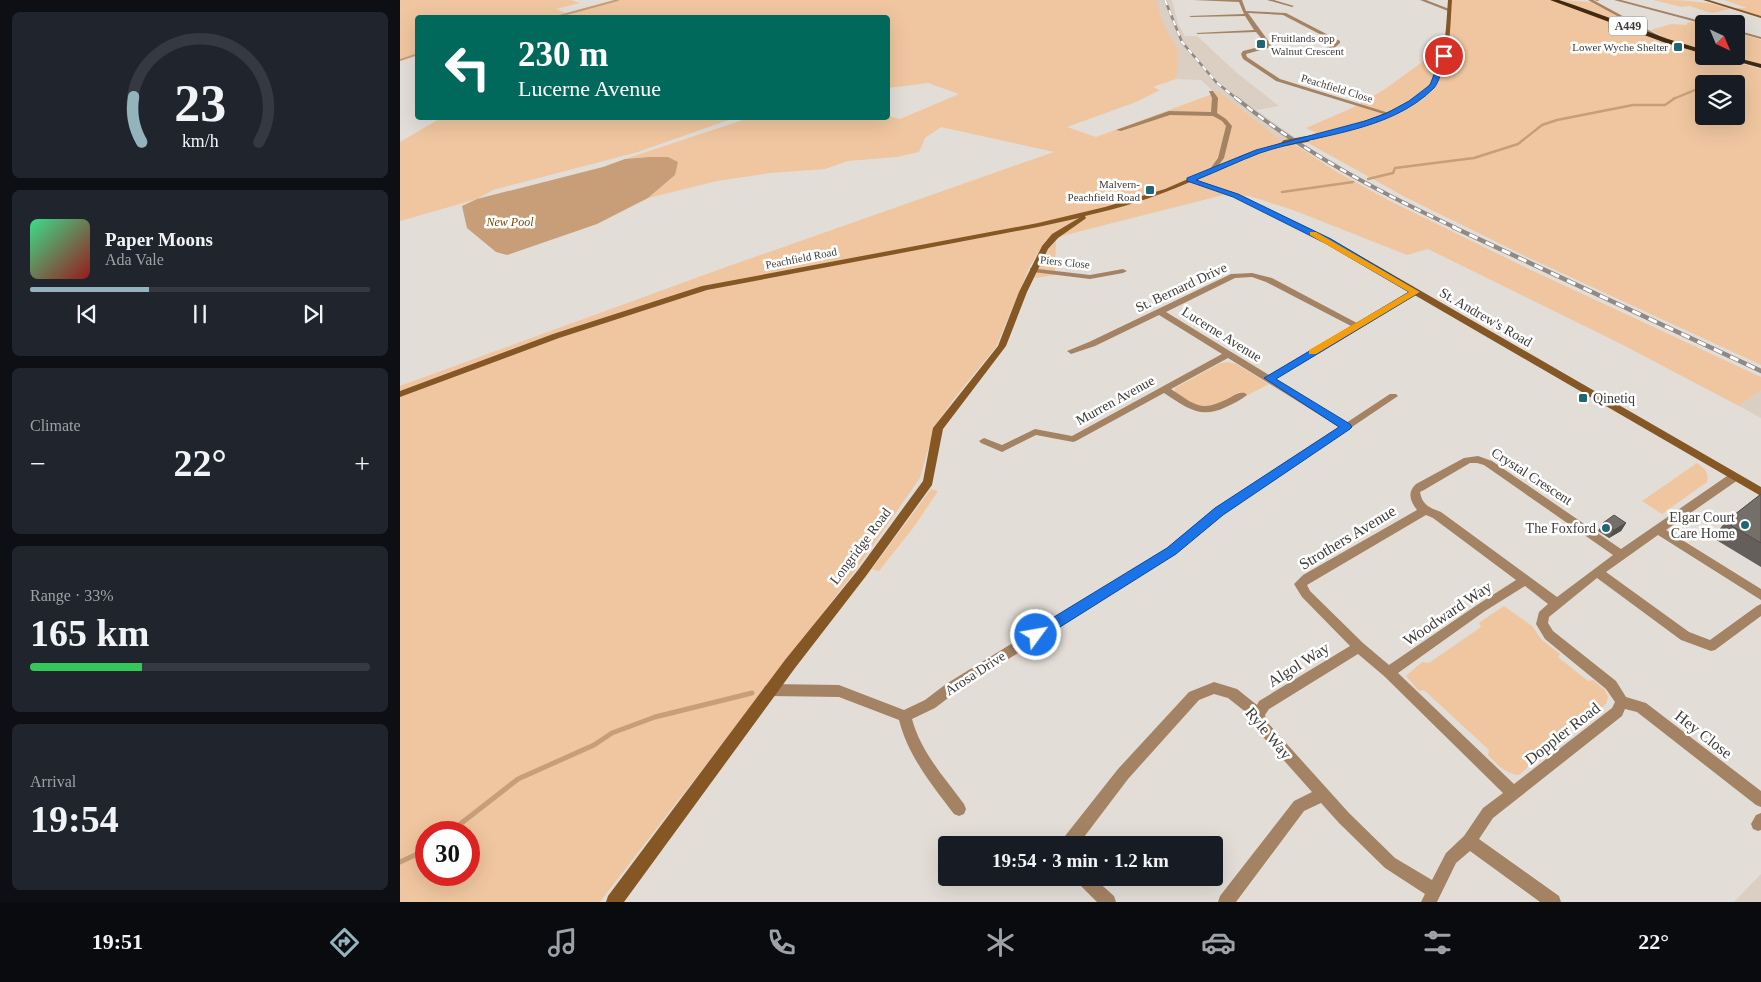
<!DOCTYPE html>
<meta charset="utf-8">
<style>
:root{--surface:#171b24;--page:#20242c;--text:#f1f3f6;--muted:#9ea1a6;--line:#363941;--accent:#93b4bc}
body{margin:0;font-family:"Times New Roman",serif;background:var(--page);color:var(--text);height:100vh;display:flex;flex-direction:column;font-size:19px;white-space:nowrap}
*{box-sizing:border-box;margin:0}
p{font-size:16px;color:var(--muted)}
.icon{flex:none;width:28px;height:28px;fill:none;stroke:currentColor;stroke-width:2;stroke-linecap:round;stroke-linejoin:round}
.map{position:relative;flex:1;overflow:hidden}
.details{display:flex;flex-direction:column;gap:12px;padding:12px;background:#0d0f14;width:400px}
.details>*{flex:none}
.banner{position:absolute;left:15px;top:15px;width:475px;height:105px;border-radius:5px;box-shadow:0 5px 20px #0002;background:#00695c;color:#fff;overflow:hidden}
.needle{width:32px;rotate:136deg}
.controls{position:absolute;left:1295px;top:15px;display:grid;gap:10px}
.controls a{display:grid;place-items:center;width:50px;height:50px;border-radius:5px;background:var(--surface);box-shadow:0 5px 20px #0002;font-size:25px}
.speed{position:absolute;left:15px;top:821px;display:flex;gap:10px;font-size:25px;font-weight:700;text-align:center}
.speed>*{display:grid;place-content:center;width:65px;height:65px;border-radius:50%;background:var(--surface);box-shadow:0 5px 20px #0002;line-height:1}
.speed .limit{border:8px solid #d22;background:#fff;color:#111}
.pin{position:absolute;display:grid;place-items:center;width:42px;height:42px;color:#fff;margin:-21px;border:2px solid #fff;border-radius:50%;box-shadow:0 1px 5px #0007}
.me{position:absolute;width:55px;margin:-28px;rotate:58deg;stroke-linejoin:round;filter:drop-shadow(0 0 4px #0008)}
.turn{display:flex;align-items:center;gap:18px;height:105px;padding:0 20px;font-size:22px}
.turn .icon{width:65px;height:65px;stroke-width:2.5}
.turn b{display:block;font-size:35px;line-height:42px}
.big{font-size:38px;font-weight:800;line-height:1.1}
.details .card{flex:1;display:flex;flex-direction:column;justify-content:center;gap:8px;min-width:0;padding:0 18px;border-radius:8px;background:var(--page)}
.details .dial{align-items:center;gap:0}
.dial svg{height:130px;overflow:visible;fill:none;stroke:var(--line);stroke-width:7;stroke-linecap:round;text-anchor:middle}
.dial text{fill:var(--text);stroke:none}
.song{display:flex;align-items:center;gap:15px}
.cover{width:60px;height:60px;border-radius:8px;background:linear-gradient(135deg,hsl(150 70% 55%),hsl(0 70% 35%))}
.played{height:5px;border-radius:2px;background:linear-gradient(90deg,var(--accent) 35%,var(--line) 35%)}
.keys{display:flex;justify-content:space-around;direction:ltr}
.heat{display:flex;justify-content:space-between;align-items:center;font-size:28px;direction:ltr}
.charge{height:8px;border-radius:4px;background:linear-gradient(90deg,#34c759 33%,var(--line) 0)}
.trip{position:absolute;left:538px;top:836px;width:285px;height:50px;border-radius:5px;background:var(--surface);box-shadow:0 5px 20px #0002;font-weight:800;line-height:50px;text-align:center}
.dock{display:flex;height:80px;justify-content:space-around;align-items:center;background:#090b0e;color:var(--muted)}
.dock .icon{width:35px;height:35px}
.dock .selected{color:var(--accent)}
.dock b{font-size:22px;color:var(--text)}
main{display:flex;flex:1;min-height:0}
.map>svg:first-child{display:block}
</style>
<main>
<section class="details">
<div class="card dial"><svg viewBox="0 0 100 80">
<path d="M14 69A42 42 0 1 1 86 69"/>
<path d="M14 69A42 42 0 0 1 9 41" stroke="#93b4bc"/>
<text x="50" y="56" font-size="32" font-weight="700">23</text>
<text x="50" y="72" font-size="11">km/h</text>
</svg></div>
<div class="card">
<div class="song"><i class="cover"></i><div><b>Paper Moons</b><p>Ada Vale</p></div></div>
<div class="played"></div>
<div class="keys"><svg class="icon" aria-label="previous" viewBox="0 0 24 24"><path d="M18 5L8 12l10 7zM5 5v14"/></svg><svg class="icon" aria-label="pause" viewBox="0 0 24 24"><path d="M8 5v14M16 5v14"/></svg><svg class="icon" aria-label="next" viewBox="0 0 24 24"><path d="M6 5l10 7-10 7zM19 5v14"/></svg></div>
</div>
<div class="card"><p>Climate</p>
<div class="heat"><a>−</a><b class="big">22°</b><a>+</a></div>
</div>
<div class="card"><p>Range · 33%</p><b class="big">165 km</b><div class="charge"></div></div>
<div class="card"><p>Arrival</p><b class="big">19:54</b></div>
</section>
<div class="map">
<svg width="1361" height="902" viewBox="0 0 1361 902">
<rect width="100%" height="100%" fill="#e3ddd7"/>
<path fill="#dbcfc4" d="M757,0H772L778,24L785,36H797L837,73L879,106L856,110L897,139L883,142L821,93H815L801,80L775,79L779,51L763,26L759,16Z
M1361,390V418L1339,406Z
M1361,874V902H1334Z"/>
<path fill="#efc69f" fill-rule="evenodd" d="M0,0H171L180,3L156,9L166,13L216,0H757C760,22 768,33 779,51L776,79L753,87L760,90L736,102L667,127L696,137L815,93H821L883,142L897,146L937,172L990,201L1131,270L1361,377V390L1339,406L1221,344L1028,249L1007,255L893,210L849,196L823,195L646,240L630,266L596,347L553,400L535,426L520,478L455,571L200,902H0V386L326,267L654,152L541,127L525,138L519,152L497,157L448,161L425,169L370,173L317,181L248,198L275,175L249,157L225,159L349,118L488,116L500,119L559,94L528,83L488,88V18H18L17,55L0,61ZM26,832H69V875H26Z
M1050,0H1148L1174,7L1257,40L1304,54V56H1312L1361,69V365L1127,257L1005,197L908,143L906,137L916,133L906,128L952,108L985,89L1025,60L1043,56ZM1304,84H1336V116H1304Z
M1158,0L1192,2L1249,31Z
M1253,0C1280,0 1305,0 1330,9L1312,13L1289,6L1282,7Z
M1324,0H1361V16L1334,8H1347Z
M1297,21L1304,24V51L1270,41L1251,30L1271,24L1287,25V23Z
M1336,32L1361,40V64L1324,56H1336Z
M41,118H334L238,152L93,190L77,199L0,221V142Z
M656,240L655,275L635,278L644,256Z
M828,362L836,364L869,384L846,396L839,392C805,412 809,414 775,392V388L821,363Z
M1297,463C1305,469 1309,472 1307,482L1262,514L1242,501Z
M531,489L538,491L513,528L479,571L472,569Z
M1104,606L1132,626L1142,640L1160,654L1158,657L1188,681L1193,680L1205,690L1208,697L1206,704L1191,717L1185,713L1134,754L1136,760L1119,775C1105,774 1097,764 1088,755L1089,750L1024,690L1019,691L1006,676L1022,662L1029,663L1081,627L1079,623Z"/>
<path fill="#c79e78" d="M249,157H268L278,162L275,175L248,198L197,224L107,255L96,252L67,228L62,206L77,199L203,167L225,159Z"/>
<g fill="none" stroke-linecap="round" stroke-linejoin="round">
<path stroke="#c79e78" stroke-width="2" d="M1196,0H1198
M152,18L218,0
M0,60L18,54
M1273,99L1300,88"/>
<path stroke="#c79e78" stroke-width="2.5" d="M968,179L993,173L995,168L1074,158L1118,144L1142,125L1157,120L1233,105H1265L1275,98
M882,192L953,182"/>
<path stroke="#c79e78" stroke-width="5" d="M50,832L118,779L194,745L212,733L255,717L352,693
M0,862L26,850"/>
<path fill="#a48364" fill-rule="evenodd" d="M793,0H842L846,11L886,13L940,41V43L932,50L914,56L896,54L868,48L846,54L847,57L880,79L992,114L987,115L876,81L843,59L841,54L843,51L867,45L856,32L798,34L796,33L854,30L845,16L791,17L789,16L844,14L839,2ZM848,13L883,15L935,42C916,59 894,50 872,46Z
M867,0H874L894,6L892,7Z
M1020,0H1026L1052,10L1048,11Z
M1188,0H1193L1267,40L1263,41Z
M1214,0H1221L1312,24H1304Z
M1304,17L1323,23V24H1316L1302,19Z
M1336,30L1361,37V39L1336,32Z
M809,91H813L818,98L817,113L826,119L832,126L824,158L815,170L810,169L818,158L826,126L822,121L813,116L770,115L721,131L716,130L769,111L811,112L812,98Z
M630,268L690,275L723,269L727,271L723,273L690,279L633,272H630Z
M852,273L872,278L957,323L1012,290H1018V294L875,379L946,423L990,394H996L998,396L823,514L775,554L556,692L535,708L512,719C521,752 544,777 564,804L566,809L564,814L559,816L554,814C532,785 508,756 499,720L439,697L370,696L365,694L363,690L365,686L370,684L439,685L504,710L525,700L546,684L767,548L815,508L939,427L828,358L771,389C797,406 801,413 831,397C836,394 839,392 845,393L847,395C841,400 833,404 826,407C800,420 786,407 764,393L676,441L673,442L636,435L602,452L581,443L579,441L584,438L602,445L635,429L672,436L822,354L759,315L695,346L671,354L667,351L689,342L831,274ZM852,277L866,282L951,326L869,375L766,312L835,278Z
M1078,456L1092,461L1221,549L1330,474H1338L1339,477L1338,480L1266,530L1361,589V600L1258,535L1206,572L1289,632L1310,640L1357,606L1361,604V616L1315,650L1311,651L1281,640L1197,578L1149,617L1148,623L1153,631L1216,681L1226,697L1246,703L1361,791V807L1356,805L1237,712L1225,709L1222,716L1093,818L1079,839L1159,896L1161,902H1140L1070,851L1056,863L1037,902H1021L1025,894L985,868L939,823L921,803L904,811L836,902H818L820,896L894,801L912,792L856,729L852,717L828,698L814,694L799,700L728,779L678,845H662L665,836L718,769L789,692L814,682L837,689L857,705L859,701L950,646L902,597L894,584L903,575L1017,510C1010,501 1007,492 1016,484L1064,458ZM1070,463H1077L1084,465L1213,555L1157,597L1041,512C1030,508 1022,505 1020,492L1024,490ZM1026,515L1033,518L1116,580L1077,605L989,665L963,643L910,591L907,585ZM1125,586L1148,604L1139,612L1136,624L1145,639L1206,689L1215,702L1212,708L1114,784L998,673L1085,611ZM958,654L984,676L1103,793L1083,808L1064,836L1046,853L1032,880L995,858L949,813L867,722L865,715L869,709Z
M1361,813V830L1358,831L1353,829L1351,824L1356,815Z
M675,878H694L714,896L716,902H697L678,883Z"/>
<path fill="#855725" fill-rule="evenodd" d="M1048,0H1052C1050,25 1051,53 1040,76C1026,107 966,125 935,133C925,136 914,141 905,140V138C940,128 1018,111 1035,76C1046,53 1046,25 1048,0Z
M1303,0H1309L1361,16V18Z
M883,142L888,143L847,157L796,180L838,194L931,239L1361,487V496L925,243L834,196L790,182C756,197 721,208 685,216L686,218L685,219L658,238L648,249L627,292L606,346L543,429L532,485L466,576L395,668L224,902H206L208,896L385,660L458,570L523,481L533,428L598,346L619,292L642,246L652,234L679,218L638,227L307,290L159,338L0,397V391L153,334L302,286L638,223L705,207L765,189L843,155Z"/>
<path fill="#422a10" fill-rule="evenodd" d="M1150,0H1159L1174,5L1268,39L1304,50V54L1263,42Z
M1317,56H1330L1361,64V68Z"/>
<g stroke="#8f8a86" stroke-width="2.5">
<path id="rail-far2" d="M765,0L782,42L816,82L837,99"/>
</g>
<g stroke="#8f8a86" stroke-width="4">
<path id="rail-far1" d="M836,98C902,152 979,192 1056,228"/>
</g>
<g stroke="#8f8a86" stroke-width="4.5">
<path id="rail" d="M1053,227L1361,371"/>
</g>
<use href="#rail-far2" stroke="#fff" stroke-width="2" stroke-dasharray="5.5" stroke-linecap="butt"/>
<use href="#rail-far1" stroke="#fff" stroke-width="2.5" stroke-dasharray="7" stroke-linecap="butt"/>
<use href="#rail" stroke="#fff" stroke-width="3" stroke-dasharray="9" stroke-linecap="butt"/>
<path stroke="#855725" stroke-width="6" d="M885,143L907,139"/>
</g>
<path fill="#655f5b" d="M1361,494V567L1313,538L1325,522Z
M1203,523H1226L1221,531L1209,538L1198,531Z"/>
<path fill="#524e4a" d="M1226,523L1221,531L1209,538L1214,530Z"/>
<path fill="#756f6a" stroke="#524e4a" d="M1361,494V543L1325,522Z
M1214,515L1226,523L1214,530L1203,523Z"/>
<path fill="#1a73e8" stroke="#114b97" d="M1044,54L1046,56C1043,65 1040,81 1034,88C989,133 916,134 860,153C839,161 818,171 796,180L838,194L931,239L1020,292L876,379L950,424L952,427L950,429L823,515L776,554L641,639L636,641L631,639L629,635L631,631L767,548L815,508L939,427L864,378L1009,292L925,243L833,197L787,181V178L856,150L965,121L987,113L1009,101L1030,85L1041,56Z"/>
<path fill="#f59e0b" d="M910,232H916L1020,292L916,354H909V350L1009,292L910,235Z"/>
<g fill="#206776" stroke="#fff" stroke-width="2">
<rect x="856" y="39" width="10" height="10" rx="2.5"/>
<rect x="1273" y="42" width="10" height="10" rx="2.5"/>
<rect x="745" y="185" width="10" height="10" rx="2.5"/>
<rect x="1178" y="393" width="10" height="10" rx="2.5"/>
<circle cx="1345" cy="525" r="5"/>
<circle cx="1206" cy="528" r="5"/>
</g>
<g text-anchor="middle" stroke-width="5" stroke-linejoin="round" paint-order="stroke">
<g font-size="11" fill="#3e3b39" stroke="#fff" text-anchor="end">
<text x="871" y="42" text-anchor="start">Fruitlands opp<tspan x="871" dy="13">Walnut Crescent</tspan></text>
<text x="1268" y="51">Lower Wyche Shelter</text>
<text x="740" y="188">Malvern-<tspan x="740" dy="13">Peachfield Road</tspan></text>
</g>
<g font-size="11" fill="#3e3b39" stroke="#fff">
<text transform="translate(937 88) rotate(17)" y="4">Peachfield Close</text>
<text transform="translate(401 258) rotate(-11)" y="4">Peachfield Road</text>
<text transform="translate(665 262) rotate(6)" y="4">Piers Close</text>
</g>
<rect fill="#fff" stroke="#787674" stroke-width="1" x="1209" y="16.5" width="38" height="19" rx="4"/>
<g font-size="12" font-weight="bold" fill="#3e3b39">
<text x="1228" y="30">A449</text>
</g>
<g font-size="12" font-style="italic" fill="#7a4700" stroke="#fff">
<text x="110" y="226">New Pool</text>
</g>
<g font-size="14" fill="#3e3b39" stroke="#fff">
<text transform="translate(781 287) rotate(-25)" y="5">St. Bernard Drive</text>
<text transform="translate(1086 317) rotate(30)" y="5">St. Andrew's Road</text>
<text transform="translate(822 334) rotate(32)" y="5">Lucerne Avenue</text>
<text transform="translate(715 400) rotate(-29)" y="5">Murren Avenue</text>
<text transform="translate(1132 476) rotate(33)" y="5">Crystal Crescent</text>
<text transform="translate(460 546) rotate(-53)" y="5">Longridge Road</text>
<text transform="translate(575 673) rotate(-33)" y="5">Arosa Drive</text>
</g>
<g font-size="14" fill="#3e3b39" stroke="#fff" text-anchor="end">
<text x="1193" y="403" text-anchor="start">Qinetiq</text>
<text x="1335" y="522">Elgar Court<tspan x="1335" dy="16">Care Home</tspan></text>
<text x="1196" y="533">The Foxford</text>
</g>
<g font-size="16" fill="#3e3b39" stroke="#fff">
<text transform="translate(947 537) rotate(-31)" y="6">Strothers Avenue</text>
<text transform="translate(1047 613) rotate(-34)" y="6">Woodward Way</text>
<text transform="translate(898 664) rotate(-32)" y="6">Algol Way</text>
<text transform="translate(869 733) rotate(50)" y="6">Ryle Way</text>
<text transform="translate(1162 733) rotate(-38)" y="6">Doppler Road</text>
<text transform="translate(1304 734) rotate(38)" y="6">Hey Close</text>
</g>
</g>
</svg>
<div class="controls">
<a><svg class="needle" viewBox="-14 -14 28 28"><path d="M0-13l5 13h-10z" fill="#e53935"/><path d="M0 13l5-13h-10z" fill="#9ea1a6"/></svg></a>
<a><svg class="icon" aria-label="layers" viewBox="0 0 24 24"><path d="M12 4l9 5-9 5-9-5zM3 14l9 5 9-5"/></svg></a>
</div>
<div class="speed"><div class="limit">30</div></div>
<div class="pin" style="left:1044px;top:56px;background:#d93025"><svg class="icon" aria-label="arrive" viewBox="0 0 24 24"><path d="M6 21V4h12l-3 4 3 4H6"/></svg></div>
<svg class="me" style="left:636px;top:635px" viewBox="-20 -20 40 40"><circle r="17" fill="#1a73e8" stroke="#fff" stroke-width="3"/><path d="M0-11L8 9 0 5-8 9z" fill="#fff"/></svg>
<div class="trip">19:54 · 3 min · 1.2 km</div>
<div class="banner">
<div class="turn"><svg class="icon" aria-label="left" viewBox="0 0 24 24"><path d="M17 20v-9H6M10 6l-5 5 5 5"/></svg><div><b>230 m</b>Lucerne Avenue</div></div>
</div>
</div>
</main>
<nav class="dock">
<b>19:51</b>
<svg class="icon selected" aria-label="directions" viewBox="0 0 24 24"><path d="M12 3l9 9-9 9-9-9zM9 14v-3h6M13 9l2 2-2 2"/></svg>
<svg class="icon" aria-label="music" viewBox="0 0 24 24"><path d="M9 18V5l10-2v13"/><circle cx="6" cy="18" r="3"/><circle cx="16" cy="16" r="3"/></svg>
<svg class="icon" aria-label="phone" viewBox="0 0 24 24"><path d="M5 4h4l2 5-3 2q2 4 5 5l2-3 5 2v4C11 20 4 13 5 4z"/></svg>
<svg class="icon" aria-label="climate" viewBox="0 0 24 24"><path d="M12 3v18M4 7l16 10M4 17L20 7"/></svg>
<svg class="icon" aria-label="car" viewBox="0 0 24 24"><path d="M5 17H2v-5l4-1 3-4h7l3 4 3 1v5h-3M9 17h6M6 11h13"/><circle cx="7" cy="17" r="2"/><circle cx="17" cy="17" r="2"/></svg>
<svg class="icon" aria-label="filters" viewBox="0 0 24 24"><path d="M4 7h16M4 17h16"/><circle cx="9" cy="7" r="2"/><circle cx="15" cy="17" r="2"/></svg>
<b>22°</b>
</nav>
